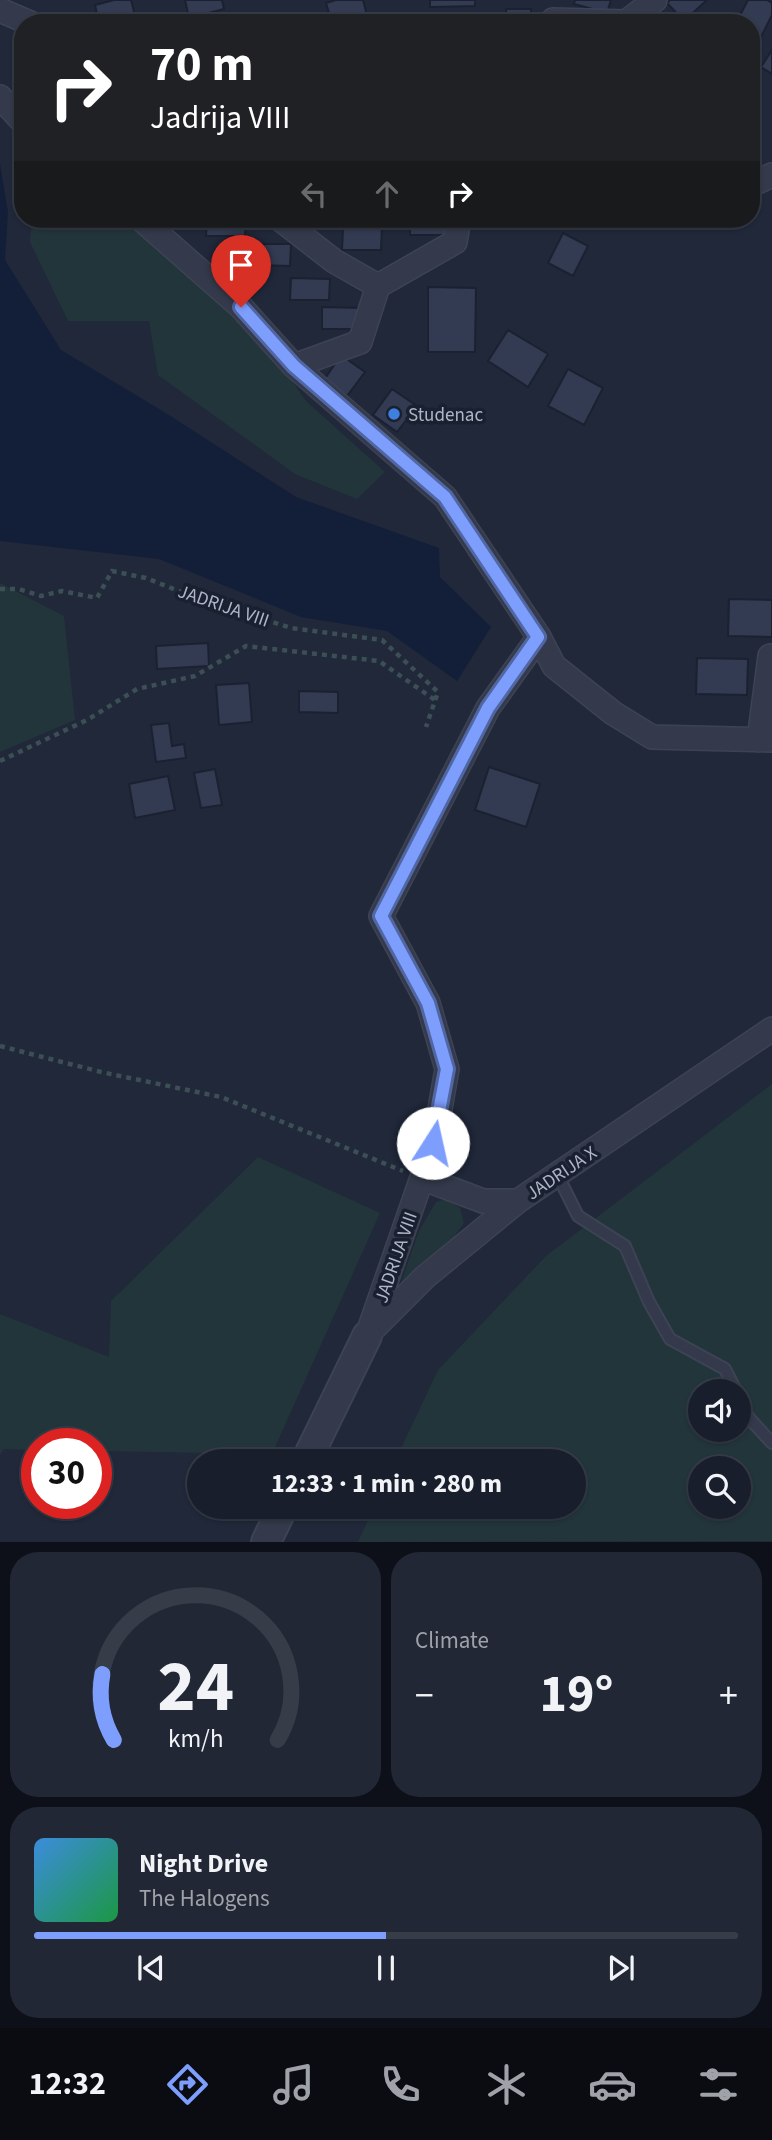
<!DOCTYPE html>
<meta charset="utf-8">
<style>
:root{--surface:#181e2c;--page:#212734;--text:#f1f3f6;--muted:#9fa2a9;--line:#363c48;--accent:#7d9efd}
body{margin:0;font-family:"Source Sans 3",sans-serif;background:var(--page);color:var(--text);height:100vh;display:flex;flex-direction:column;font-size:26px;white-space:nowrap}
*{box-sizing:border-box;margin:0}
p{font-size:23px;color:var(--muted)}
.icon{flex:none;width:38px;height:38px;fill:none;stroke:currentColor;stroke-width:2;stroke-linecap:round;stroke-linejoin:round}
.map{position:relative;height:1542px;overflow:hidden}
.drawer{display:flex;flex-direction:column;gap:10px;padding:10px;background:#0d1018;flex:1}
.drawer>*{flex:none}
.top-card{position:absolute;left:14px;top:14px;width:746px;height:214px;border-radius:28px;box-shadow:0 2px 5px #0004,0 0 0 2px var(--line);background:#202124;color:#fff;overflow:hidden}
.controls{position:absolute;left:688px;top:1379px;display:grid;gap:14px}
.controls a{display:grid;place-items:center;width:63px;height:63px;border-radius:50%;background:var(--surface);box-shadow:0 2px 5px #0004,0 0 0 2px var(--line);font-size:35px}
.speed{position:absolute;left:21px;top:1428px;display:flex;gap:14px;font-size:35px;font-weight:700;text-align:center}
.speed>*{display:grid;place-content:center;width:91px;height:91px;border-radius:50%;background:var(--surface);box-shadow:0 2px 5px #0004,0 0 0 2px var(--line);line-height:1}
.speed .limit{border:10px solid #d22;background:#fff;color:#111}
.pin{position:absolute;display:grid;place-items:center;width:60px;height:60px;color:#fff;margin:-72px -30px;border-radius:50% 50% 50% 0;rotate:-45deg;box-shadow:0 0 7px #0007}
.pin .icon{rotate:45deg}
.me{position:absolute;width:77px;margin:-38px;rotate:10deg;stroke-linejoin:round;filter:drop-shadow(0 0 5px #0008)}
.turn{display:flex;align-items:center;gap:24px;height:147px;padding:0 21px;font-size:32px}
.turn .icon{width:91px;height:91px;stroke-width:2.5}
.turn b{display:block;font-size:49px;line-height:60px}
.lanes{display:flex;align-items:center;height:66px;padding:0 21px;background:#0003;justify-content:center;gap:35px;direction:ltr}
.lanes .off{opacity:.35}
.big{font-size:52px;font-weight:700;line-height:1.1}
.drawer .tile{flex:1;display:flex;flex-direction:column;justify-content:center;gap:10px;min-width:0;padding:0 24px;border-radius:28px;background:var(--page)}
.drawer .dial{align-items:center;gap:0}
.dial svg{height:182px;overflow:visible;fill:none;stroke:var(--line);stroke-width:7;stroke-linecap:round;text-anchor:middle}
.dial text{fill:var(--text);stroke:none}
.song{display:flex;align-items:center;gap:21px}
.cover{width:84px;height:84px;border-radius:10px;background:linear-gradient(135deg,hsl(210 70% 55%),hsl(140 70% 35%))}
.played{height:7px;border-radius:4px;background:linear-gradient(90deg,var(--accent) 50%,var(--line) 50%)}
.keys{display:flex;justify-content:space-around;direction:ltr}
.heat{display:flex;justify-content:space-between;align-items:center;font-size:38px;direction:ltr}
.drawer .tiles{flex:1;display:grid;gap:10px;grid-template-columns:1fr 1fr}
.tile:last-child{grid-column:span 2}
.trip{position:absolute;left:187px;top:1449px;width:399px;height:70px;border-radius:35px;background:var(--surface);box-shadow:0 2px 5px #0004,0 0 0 2px var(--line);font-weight:700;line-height:70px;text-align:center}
.dock{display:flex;height:112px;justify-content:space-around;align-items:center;background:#0a0c12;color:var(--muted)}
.dock .icon{width:49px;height:49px}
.dock .selected{color:var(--accent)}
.dock b{font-size:32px;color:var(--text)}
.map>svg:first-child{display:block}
</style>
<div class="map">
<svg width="772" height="1542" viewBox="0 0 772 1542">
<rect width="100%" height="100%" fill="#20283a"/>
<path fill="#22353b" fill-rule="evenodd" d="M32,219H127L232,313L284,369L306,401L385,472L357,499L295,474L158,375L149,321H68L30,242Z
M0,583L64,616L75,720L0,752Z
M772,1084V1541L358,1542L374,1507H574V1461H395L438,1370L546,1256ZM700,1391H738V1430H700ZM700,1468H738V1507H700Z
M258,1157L380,1213L272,1454L96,1451V1444H37V1450L4,1449L0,1455V1314L109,1357L111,1301Z
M446,1199L460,1208L464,1223L448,1245L399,1288L419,1231L436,1202Z"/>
<path fill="#131e38" d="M0,164L8,212L5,260L61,350L169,415L296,497L439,548L440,577L491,627L457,681L387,631L301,617L159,559L0,541Z"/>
<path fill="#323b52" stroke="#1b2131" stroke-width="2" d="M114,0H131L137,23H99L95,5Z
M185,0H222L224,9L189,18Z
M336,0H363L369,23H332L326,3Z
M430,0H475V6L430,7Z
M575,0H611L607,13L574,4Z
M670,0H707L684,21L667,3Z
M748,0H767L772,3V15L759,41L751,37V23H736Z
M506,9H531V23H486L506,21Z
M280,13L282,23H245L244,22Z
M772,50V74L761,67Z
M207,219H246L245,236H206Z
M300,219H339V222L300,221Z
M410,219H449V235H410Z
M343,228H382L381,250H342Z
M563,233L588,246L573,276L548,263Z
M252,244H291L290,266L251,265Z
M291,278L330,279L329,300H290Z
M428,287L476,288L475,352H428Z
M322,307L361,308V329H322Z
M508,330L548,354L528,387L488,361Z
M341,355L365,372L347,396L324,380Z
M568,369L603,388L584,425L548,406Z
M392,389L417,406L397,432L373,415Z
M729,599L772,600V637L728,636Z
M208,643L209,666L157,669L156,646Z
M697,658L748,659L747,695L696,694Z
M249,683L252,722L219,725L216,685Z
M299,691L338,692V713L299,712Z
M169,723L172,746L184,744L186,758L156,762L151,725Z
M489,767L540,784L526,827L475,810Z
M215,769L222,805L201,808L194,773Z
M168,776L175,810L135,818L129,784Z"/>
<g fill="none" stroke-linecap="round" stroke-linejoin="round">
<g stroke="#3d4354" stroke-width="14">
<path id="service" d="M557,1174L578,1216L625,1246L649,1302L670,1339L725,1369L736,1391
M738,1397L749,1418L772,1443"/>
</g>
<g stroke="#3d4354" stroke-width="26">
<path id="minor" d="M0,10L30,23
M552,23L553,20L626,22L655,0
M0,97L23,122
M751,185L772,175
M141,219L241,307L294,366L445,497L539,637L488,708L381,916L428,1003L447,1069L434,1143L367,1336
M280,219L334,261L378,286
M294,366L360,342L378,286L455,242L459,219
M539,637L554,666L613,713L652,737L772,740
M759,740L770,656
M422,1178L483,1201H518
M371,1331L425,1277L518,1201L772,1029"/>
</g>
<g stroke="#3d4354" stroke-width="32">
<path id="tertiary" d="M306,1461L367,1336
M266,1542L283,1507"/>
</g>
<path stroke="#3b4f54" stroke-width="4.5" stroke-dasharray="5 5" stroke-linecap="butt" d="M0,589H19L41,596L62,591L97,598L112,571L146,578L199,599L291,628L382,640L438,692L426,727
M0,761L87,720L137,689L195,676L246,646L379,661L435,700
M0,1046L101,1072L221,1097L403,1171"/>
<use href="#service" stroke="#343a4b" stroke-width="10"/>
<use href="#minor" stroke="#343a4b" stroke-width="23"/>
<use href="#tertiary" stroke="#343a4b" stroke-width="28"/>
</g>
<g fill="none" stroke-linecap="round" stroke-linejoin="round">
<g stroke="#5167a4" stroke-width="18">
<path id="route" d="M241,307L294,366L445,497L538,637L488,708L381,916L428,1003L447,1069L433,1143"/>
</g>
<use href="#route" stroke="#7d9efd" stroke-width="12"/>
</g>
<circle fill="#3f7fe0" stroke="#19202f" stroke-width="2.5" cx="394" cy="414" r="7"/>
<g text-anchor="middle" stroke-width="7" stroke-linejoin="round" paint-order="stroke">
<g font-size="19" fill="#afb5c7" stroke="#19202f" text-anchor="start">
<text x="408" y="421">Studenac</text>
</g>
<g font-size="19" fill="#afb5c7" stroke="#19202f">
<text transform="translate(224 605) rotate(19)" y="7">JADRIJA VIII</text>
<text transform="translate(561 1172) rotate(-34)" y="7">JADRIJA X</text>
<text transform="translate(395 1257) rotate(-71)" y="7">JADRIJA VIII</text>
</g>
</g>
</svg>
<div class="controls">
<a><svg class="icon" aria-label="sound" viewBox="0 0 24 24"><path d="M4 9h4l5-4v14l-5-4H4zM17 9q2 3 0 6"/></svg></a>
<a><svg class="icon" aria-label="search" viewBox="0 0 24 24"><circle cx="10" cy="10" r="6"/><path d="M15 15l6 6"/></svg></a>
</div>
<div class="speed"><div class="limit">30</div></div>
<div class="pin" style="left:241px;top:307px;background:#d93025"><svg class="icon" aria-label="arrive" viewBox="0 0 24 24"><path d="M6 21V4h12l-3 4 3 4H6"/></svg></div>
<svg class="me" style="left:433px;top:1143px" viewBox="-20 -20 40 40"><circle r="19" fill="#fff"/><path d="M0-13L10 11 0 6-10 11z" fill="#7d9efd"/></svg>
<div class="trip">12:33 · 1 min · 280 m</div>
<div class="top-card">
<div class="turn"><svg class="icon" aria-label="right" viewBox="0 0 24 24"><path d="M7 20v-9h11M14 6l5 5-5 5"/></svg><div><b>70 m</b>Jadrija VIII</div></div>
<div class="lanes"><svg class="icon off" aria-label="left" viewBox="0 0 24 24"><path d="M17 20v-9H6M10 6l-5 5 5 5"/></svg><svg class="icon off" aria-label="ahead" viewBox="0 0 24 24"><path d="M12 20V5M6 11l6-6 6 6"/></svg><svg class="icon" aria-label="right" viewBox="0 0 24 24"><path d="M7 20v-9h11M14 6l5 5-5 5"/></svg></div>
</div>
</div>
<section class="drawer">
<div class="tiles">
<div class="tile dial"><svg viewBox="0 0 100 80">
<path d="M14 69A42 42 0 1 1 86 69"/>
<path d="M14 69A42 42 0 0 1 9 40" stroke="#7d9efd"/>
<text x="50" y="56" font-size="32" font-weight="700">24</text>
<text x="50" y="72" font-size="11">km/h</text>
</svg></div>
<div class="tile"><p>Climate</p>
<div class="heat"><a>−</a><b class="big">19°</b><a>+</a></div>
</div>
<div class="tile">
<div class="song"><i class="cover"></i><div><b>Night Drive</b><p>The Halogens</p></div></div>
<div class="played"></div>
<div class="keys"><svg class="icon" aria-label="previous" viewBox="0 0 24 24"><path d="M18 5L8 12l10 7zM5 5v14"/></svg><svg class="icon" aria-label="pause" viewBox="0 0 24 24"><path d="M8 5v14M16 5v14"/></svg><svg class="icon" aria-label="next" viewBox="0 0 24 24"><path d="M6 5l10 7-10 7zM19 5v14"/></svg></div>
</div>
</div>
</section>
<nav class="dock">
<b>12:32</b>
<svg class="icon selected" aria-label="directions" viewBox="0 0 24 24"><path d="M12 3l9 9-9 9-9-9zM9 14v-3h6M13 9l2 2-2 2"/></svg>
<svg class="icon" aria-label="music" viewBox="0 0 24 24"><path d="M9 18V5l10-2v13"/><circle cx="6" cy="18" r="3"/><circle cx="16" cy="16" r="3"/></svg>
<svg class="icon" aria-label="phone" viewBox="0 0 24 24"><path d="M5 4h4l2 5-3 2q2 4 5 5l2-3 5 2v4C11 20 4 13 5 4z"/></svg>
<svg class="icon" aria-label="climate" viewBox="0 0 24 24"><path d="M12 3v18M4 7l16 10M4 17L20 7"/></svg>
<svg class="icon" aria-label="car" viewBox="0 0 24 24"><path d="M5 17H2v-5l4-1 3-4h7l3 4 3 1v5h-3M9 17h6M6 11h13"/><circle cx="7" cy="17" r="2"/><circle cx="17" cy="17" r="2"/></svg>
<svg class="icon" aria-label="filters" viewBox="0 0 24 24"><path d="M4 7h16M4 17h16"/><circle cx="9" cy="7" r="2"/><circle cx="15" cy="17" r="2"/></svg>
</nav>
